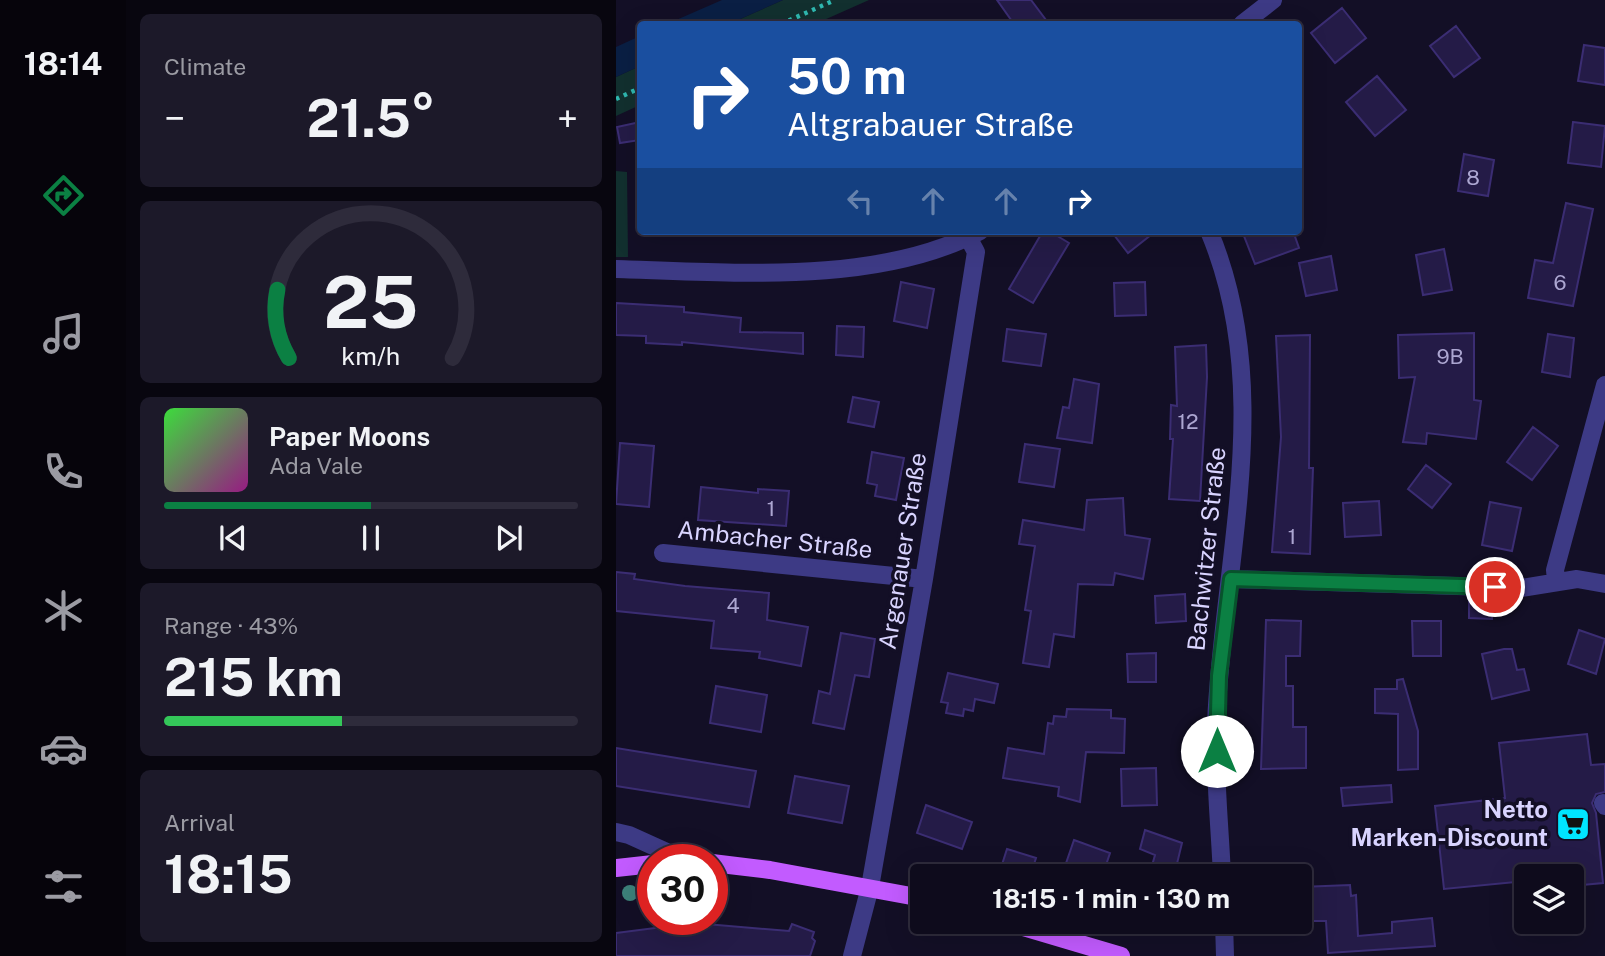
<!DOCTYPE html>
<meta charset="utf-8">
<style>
:root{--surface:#0e0b1c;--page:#1c1929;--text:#f1f3f6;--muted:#9b9ba3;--line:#2e2b3b;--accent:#0b8043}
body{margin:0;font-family:"Public Sans",sans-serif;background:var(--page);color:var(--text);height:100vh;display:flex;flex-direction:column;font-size:26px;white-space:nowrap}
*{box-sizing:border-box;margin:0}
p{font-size:23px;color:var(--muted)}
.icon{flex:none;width:38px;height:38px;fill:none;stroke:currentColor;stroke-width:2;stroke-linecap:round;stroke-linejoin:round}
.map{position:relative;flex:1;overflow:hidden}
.drawer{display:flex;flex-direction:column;gap:14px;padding:14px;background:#08060f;width:490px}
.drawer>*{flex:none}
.banner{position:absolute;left:21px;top:21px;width:665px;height:214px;border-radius:7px;box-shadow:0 7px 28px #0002,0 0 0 2px var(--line);background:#1a4fa0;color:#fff;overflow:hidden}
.buttons{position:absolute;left:898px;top:864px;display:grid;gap:14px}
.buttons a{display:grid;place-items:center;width:70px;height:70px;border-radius:7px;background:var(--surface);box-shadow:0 7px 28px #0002,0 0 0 2px var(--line);font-size:35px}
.speed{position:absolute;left:21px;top:844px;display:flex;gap:14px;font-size:35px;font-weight:700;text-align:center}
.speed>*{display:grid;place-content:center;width:91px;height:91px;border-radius:50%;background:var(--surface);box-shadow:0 7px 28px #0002,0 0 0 2px var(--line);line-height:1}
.speed .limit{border:10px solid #d22;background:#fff;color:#111}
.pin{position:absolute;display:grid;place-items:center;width:60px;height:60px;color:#fff;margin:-30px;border:4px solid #fff;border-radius:50%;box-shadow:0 2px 7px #0007}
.me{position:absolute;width:77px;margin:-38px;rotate:0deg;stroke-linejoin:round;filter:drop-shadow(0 0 5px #0008)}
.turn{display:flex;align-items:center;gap:24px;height:147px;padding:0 35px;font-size:32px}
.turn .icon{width:91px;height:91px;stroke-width:2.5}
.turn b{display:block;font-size:49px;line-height:60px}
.lanes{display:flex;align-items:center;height:66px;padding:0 35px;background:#0003;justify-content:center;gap:35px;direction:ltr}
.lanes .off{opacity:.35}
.big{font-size:52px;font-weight:700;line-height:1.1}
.drawer .widget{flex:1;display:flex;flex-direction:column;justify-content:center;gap:10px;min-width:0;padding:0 24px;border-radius:10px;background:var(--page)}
.drawer .dial{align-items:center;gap:0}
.dial svg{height:182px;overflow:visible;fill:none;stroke:var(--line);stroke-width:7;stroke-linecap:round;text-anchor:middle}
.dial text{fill:var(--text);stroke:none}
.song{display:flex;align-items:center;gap:21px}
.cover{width:84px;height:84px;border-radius:10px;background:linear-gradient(135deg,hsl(120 70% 55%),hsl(310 70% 35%))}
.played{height:7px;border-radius:4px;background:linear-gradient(90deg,var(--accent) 50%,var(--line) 50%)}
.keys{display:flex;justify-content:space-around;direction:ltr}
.heat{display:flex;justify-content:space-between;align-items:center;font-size:38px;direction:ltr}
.charge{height:10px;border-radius:5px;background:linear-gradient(90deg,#34c759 43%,var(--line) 0)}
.trip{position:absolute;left:294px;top:864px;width:402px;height:70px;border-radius:7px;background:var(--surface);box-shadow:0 7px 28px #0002,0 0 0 2px var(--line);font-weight:700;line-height:70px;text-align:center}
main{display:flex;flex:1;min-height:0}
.menu{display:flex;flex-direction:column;width:126px;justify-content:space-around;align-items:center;background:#06040b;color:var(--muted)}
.menu .icon{width:49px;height:49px}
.menu .current{color:var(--accent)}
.menu b{font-size:32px;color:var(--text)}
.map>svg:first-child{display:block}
</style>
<main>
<nav class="menu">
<b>18:14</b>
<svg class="icon current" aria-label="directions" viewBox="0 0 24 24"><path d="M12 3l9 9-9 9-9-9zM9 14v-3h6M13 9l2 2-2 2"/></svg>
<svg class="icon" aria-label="music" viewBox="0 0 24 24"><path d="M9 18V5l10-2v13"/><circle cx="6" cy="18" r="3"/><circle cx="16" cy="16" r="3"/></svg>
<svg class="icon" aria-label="phone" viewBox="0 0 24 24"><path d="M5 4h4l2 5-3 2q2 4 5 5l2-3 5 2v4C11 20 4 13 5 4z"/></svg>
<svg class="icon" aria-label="climate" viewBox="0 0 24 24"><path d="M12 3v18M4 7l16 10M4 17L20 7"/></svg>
<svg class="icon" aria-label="car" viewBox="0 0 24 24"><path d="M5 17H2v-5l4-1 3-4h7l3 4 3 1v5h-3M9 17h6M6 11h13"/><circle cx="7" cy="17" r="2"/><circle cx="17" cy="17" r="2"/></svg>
<svg class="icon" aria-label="filters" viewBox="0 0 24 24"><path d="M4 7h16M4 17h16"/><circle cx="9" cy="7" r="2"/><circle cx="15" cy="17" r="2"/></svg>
</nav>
<section class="drawer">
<div class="widget"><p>Climate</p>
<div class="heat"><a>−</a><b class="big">21.5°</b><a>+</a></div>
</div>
<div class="widget dial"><svg viewBox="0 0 100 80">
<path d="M14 69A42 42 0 1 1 86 69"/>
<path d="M14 69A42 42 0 0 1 9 39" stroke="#0b8043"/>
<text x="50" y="56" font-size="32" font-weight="700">25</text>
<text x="50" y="72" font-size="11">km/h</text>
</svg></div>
<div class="widget">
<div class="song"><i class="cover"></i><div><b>Paper Moons</b><p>Ada Vale</p></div></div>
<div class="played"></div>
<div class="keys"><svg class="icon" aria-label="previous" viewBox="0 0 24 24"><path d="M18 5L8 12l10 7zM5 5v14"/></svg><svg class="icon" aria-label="pause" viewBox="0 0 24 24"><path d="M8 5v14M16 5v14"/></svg><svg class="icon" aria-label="next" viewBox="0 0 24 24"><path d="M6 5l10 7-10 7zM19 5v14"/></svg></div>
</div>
<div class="widget"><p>Range · 43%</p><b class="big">215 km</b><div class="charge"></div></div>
<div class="widget"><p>Arrival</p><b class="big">18:15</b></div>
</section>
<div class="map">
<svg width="989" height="956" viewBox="0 0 989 956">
<rect width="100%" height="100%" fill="#130f26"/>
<path fill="#12302f" d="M167,0H253L199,24H113Z
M24,66V105L0,116V77Z
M0,171L11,172L12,257H0Z"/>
<path fill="#0a1f44" d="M106,0H167L113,24H51Z
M24,36V66L0,77V47Z"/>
<path fill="#241b47" stroke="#3b2d73" stroke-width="2" d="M381,0H415L433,24H398Z
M726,8L750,38L719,63L695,33Z
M840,26L864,58L838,77L814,46Z
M968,45L989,48V85L962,81Z
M761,76L790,110L759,136L730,102Z
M24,122V140L4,143L1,127Z
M957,122L989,126L985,167L952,163Z
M848,154L878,160L872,196L842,191Z
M950,203L977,209L957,306L912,298L919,260L937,263Z
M427,231H433L453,243L417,303L393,289Z
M495,231H540L512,253Z
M626,231H677L683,248L639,264Z
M828,249L836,290L807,295L800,255Z
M715,256L721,290L690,296L683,263Z
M285,282L318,289L311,328L278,321Z
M529,282L530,315L499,316L498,283Z
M0,303L68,307V312L125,318L124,332L187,333V354L66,342V345L30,343V336L0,335Z
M221,326L248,327L247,357L220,355Z
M391,329L430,334L425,366L387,361Z
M858,333V400L865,401L860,439L811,433L810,444L787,442L799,377L783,378L782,335Z
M932,334L958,338L954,377L926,372Z
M694,335L693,468H697L694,554L656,552L665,437L660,336Z
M590,345L591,377L584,501L553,499L557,439H554L555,405L561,406L559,347Z
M458,379L483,384L476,443L441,438L447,407L453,408Z
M237,397L263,402L258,427L232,422Z
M917,427L942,446L916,480L891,462Z
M4,443L38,446L33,507L0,504Z
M409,444L444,449L438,487L403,482Z
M256,452L288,458L280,500L259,496L261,485L251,483Z
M810,465L835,484L816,508L792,489Z
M85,487L142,493V489L173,491L170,526L82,520Z
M507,498L509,535L534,539L527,579L499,573L497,585L462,584L458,637L438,634L433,667L407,663L415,611L409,610L419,546L403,544L407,520L468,530L471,500Z
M763,501L765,535L729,537L727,503Z
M874,502L905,508L896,551L866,545Z
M0,572L19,574L18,579L69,586L153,593L151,620L192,627L185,666L143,658L144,652L95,648L98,621L0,611Z
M569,594L570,621L540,623L539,596Z
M853,602H877L876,619L853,618Z
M650,620L685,621L684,656H670V686H677V727H690V768L645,769Z
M796,621H825V656H797Z
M963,630L989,639L980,674L952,664Z
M225,633L259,639L253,677L239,675L228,729L197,723L203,691L214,694Z
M888,649H896L901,670L908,669L913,690L876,699L866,654Z
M540,653V682H512L511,654Z
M332,673L382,684L378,703L359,699L357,711L348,709L347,716L330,713L332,703L325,702Z
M787,679L802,731V769L782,770V714L759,713V689H781V680Z
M100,686L151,695L145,732L94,723Z
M451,709L495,710V718L509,719L508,753L470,752L464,802L442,796L443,787L387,778L392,748L428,754L432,723L437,724L438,716L450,717Z
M971,734L975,765L989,764V792L980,794L976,803L980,813L987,883L956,886V877H910V881L828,889L819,806L889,798L883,743Z
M0,748L140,771L133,807L0,786Z
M540,768L541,805L506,806L505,769Z
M179,776L233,786L226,823L172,813Z
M775,785L776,802L727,806L725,788Z
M310,805L356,822L346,849L301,833Z
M529,830L566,843L558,876L535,869L539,855L524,849Z
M458,840L494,853L486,877H459L447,872Z
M391,849L420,858L414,877H382Z
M734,885L735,896L740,895L742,936L776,933V922L816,918L819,946L712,953L710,921H684V887Z
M78,923L173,931L176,924L198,932L196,938L199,941L194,956H0V933Z"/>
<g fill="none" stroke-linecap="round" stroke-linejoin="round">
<path stroke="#2fb8b0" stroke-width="4.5" stroke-dasharray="3.5 5" stroke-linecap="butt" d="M165,24L219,0
M0,99L24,88"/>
<path stroke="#3d3a85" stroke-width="18" d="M626,24L657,0
M593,231C660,390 607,559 600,723C598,774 604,826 606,877
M0,269C113,272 261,286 364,231
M47,553L308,579
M615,579L905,588L961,579L989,584
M940,580L939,570L989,385
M987,803L989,806
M0,832L13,835L66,859
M608,922L609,956
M236,956L254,887L308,579L360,252L352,237"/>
<path stroke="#c25bff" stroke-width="18" d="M96,863L154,870L306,898
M0,868L37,864
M390,922L505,956"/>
</g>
<circle fill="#3d827b" cx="14" cy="893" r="8"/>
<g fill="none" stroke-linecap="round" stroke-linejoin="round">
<g stroke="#07532c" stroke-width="18">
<path id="route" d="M601,751L603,676L615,579L879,587"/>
</g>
<use href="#route" stroke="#0b8043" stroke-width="12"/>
</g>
<defs>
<g id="supermarket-square" transform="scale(1.75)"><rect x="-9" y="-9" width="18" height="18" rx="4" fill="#00e5ff" stroke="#130f26"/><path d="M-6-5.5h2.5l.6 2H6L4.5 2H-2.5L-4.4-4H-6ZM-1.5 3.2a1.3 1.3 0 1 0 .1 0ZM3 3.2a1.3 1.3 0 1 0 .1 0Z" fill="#111"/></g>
</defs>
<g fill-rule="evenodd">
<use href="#supermarket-square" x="957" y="824"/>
</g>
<g text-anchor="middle" stroke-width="7" stroke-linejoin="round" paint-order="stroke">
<g font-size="21" fill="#aca6d1">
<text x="857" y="185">8</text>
<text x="944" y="290">6</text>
<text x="834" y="364">9B</text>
<text x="572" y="429">12</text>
<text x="155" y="516">1</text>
<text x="676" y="544">1</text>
<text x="117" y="613">4</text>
</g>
<g font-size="24" fill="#d9d4ff" stroke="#130f26">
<text transform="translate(159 540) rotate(6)" y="8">Ambacher Straße</text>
<text transform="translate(591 549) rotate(-84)" y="8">Bachwitzer Straße</text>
<text transform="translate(287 551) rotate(-81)" y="8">Argenauer Straße</text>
</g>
<g font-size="24" font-weight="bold" fill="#d9d4ff" stroke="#130f26" text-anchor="end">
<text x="932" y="818">Netto<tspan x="932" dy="28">Marken-Discount</tspan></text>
</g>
</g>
</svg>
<div class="buttons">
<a><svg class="icon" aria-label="layers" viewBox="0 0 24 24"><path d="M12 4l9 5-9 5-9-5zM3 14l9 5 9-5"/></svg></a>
</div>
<div class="speed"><div class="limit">30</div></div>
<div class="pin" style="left:879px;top:587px;background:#d93025"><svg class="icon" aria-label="arrive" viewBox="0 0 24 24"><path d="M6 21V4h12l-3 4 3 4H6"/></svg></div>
<svg class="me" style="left:601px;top:751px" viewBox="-20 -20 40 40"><circle r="19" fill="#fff"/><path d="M0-13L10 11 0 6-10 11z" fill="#0b8043"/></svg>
<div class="trip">18:15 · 1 min · 130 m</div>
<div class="banner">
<div class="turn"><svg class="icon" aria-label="right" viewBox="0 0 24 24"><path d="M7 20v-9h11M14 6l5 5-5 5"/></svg><div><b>50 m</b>Altgrabauer Straße</div></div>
<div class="lanes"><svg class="icon off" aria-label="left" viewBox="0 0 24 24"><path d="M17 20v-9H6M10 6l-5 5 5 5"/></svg><svg class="icon off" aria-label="ahead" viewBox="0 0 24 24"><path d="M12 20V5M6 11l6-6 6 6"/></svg><svg class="icon off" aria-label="ahead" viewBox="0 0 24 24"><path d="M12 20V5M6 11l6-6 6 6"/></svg><svg class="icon" aria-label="right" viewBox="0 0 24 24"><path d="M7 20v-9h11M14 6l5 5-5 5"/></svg></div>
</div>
</div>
</main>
